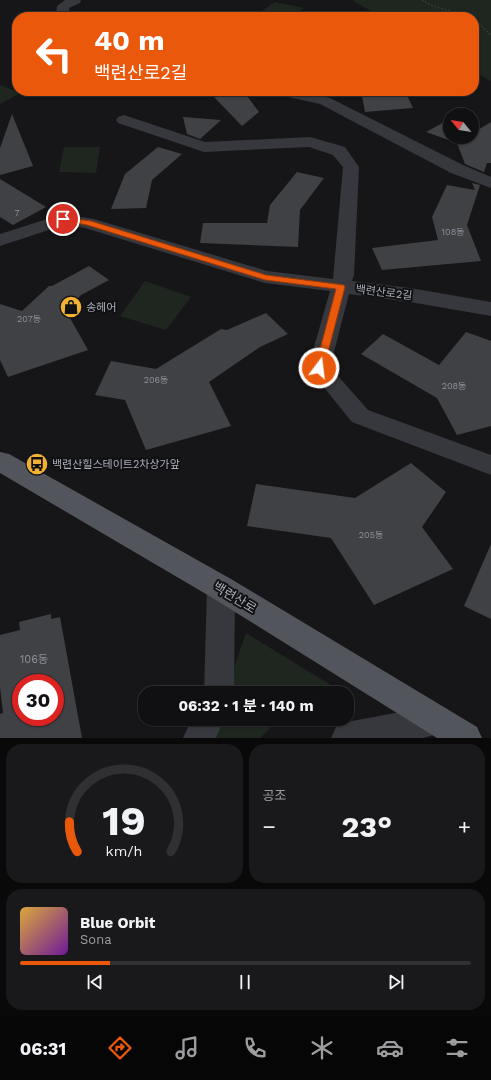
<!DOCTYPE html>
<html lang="ko">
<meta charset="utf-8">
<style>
:root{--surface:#101012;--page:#19191b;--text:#f1f3f6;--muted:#9c9d9f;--line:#303032;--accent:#ea580c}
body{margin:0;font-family:"Work Sans","Noto Sans KR",sans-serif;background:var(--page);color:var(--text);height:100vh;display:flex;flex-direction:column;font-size:15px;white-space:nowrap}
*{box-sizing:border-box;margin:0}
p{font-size:13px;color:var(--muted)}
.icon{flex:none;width:22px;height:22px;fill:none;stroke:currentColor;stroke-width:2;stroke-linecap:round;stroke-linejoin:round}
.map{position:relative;height:738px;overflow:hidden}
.panel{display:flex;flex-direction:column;gap:6px;padding:6px;background:#09090a;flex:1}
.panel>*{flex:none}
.guide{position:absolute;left:12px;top:12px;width:467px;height:84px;border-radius:16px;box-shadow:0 1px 3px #0004,0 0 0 1px var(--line);background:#ea580c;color:#fff;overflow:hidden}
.needle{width:26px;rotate:300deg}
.buttons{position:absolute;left:443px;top:108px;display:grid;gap:8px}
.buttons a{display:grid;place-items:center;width:36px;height:36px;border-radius:50%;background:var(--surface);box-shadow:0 1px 3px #0004,0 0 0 1px var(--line);font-size:20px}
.speed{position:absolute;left:12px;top:674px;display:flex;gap:8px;font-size:20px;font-weight:700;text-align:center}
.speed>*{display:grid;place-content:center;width:52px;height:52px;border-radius:50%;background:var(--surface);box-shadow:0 1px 3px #0004,0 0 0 1px var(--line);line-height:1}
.speed .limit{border:6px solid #d22;background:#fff;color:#111}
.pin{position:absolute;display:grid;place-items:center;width:34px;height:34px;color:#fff;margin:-17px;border:2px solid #fff;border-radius:50%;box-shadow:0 1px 4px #0007}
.me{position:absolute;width:44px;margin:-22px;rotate:15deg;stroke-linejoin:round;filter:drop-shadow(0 0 3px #0008)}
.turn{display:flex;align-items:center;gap:14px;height:84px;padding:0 16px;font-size:18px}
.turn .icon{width:52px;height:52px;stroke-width:2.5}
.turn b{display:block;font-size:28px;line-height:34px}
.big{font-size:30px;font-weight:700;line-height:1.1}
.panel .widget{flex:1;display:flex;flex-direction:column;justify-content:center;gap:6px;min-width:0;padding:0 14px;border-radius:16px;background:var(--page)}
.panel .dial{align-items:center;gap:0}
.dial svg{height:104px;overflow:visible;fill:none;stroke:var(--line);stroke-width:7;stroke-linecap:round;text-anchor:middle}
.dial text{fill:var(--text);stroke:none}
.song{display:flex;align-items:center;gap:12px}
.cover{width:48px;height:48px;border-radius:6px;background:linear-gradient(135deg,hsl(40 70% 55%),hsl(280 70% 35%))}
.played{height:4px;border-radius:2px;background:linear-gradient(90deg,var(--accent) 20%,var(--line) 20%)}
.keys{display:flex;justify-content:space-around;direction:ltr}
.heat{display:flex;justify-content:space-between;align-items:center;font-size:22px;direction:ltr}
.panel .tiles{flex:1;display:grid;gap:6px;grid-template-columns:1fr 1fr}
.widget:last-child{grid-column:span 2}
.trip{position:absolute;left:138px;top:686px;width:216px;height:40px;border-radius:16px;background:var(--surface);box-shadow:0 1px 3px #0004,0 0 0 1px var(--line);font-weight:700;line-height:40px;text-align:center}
.dock{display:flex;height:64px;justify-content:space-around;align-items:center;background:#060607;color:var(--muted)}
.dock .icon{width:28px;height:28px}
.dock .on{color:var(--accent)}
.dock b{font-size:18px;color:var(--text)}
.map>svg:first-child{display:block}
</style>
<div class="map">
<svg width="491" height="738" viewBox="0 0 491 738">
<rect width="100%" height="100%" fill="#161618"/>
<path fill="#1e261f" d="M352,0H491V81L474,72V17H381Z
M275,2L304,8L292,17H253Z
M0,85L21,93L0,104Z
M64,147H100L96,173L59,172Z
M145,281L191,297L166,330L120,316Z
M246,633L344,693H225Z
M216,719H287L277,721L260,738H210Z"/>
<path fill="#404145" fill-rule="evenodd" d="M361,91H405L413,108L365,112Z
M244,92L259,112L242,126L214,97Z
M12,114L33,166L0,175V148Z
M183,117L221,120L200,139L187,134Z
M446,121L450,122V137H472V130L476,131L491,122V163H487L484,172L465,164L457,143L426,132Z
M158,147L182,154L152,180L146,208L111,209L125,174Z
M297,172L324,178L300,210L298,247L200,243L203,223H267L270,205Z
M0,179L46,207L13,225L0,217Z
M472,183L480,185L467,225L481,261L382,270L372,248L438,240L432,217L447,185L475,190Z
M89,266L109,280L81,295L66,311L88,350L8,377L0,360V304L22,311L49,286H52Z
M266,313L288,334L260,347L209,382L231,426L146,450L125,400L95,395L111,361L156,369L221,329L227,330Z
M466,332L491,341V426L457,435L437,398L361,354L383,334L439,365Z
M411,463L446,492L422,527L453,569L374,605L331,538L247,526L256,484L355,498Z
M491,544V619L464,606Z
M51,614V619L60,617L82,738H0V714L3,713L0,687V635L20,630L19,622ZM21,683H55V717H21Z"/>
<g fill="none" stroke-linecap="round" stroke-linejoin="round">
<path stroke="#3d3f44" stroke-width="1.5" stroke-dasharray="1.5 2" stroke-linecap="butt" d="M422,0L433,6L470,17
M474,19L491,35"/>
<path fill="#37383d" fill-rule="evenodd" d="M65,0H81L80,3L69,8L70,17H56L57,6Z
M272,91H300L330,98L463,165L491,177V188L451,173L320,104L275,94Z
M124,115L205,142L310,137L345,147L359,167L354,275L352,281L410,288L491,302V316L410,302L349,294L330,367L368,410L491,455V475L352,422L308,368L330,291L265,283L85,228L64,225L0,246V234L63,214L94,219L267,271L333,279L343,167L333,155L309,147L204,152L118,123L116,120L118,117Z
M221,576L231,579L235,588L234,693H204L207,588L211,579Z
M437,705L448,709L452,720L448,731L423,738H331L336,727L347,722Z
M192,719H224L216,738H183Z"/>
<path fill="#53555c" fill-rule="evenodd" d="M0,452L9,454L231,579L477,727L482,738H437L211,597L0,473Z"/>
</g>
<path fill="#ea580c" stroke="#983908" d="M61,217L91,221L266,275L344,285L345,287L324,368L319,371L315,368L336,289L265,280L87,225L61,221Z"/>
<defs>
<g id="shop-disc" transform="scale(1.15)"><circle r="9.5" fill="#f2b134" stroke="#111113"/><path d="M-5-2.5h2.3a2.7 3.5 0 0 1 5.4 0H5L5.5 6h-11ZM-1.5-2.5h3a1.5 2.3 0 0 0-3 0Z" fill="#111"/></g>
<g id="bus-disc" transform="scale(1.15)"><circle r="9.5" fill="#f2b134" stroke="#111113"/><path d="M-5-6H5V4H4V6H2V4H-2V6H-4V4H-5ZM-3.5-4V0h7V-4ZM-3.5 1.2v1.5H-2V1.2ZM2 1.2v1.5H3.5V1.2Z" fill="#111"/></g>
</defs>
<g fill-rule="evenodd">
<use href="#shop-disc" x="71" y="307"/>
<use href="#bus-disc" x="37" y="464"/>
</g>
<g text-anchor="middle" stroke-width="4" stroke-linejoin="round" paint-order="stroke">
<g font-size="9" fill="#8e929b">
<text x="17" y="216">7</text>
<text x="453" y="235">108동</text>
<text x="29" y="322">207동</text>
<text x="156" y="383">206동</text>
<text x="454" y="389">208동</text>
<text x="371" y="538">205동</text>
</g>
<g font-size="11" fill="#a8adb8" stroke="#111113">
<text transform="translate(384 292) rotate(7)" y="4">백련산로2길</text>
</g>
<g font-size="11" fill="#a8adb8" stroke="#111113" text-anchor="start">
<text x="86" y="311">송헤어</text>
<text x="52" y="468">백련산힐스테이트2차상가앞</text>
</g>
<g font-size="11" fill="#8e929b">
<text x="34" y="663">106동</text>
</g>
<g font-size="13" fill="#a8adb8" stroke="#111113">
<text transform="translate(235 597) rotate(31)" y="5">백련산로</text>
</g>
</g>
</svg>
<div class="buttons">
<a><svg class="needle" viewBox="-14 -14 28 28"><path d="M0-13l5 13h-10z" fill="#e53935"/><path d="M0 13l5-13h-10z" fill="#9c9d9f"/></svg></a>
</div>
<div class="speed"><div class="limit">30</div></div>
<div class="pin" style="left:63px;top:219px;background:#d93025"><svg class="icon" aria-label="arrive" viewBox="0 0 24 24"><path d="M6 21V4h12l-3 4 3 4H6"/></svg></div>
<svg class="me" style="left:319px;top:368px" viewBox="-20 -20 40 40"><circle r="17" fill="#ea580c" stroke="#fff" stroke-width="3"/><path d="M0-11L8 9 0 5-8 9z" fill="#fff"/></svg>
<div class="trip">06:32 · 1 분 · 140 m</div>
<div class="guide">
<div class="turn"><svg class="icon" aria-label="left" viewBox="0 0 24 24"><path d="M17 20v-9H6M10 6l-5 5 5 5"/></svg><div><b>40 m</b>백련산로2길</div></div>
</div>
</div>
<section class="panel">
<div class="tiles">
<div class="widget dial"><svg viewBox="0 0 100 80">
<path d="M14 69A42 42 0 1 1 86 69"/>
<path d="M14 69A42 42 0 0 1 8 46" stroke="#ea580c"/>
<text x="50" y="56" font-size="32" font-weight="700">19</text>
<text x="50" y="72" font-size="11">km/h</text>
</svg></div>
<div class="widget"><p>공조</p>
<div class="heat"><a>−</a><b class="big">23°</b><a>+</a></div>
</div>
<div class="widget">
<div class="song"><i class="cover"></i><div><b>Blue Orbit</b><p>Sona</p></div></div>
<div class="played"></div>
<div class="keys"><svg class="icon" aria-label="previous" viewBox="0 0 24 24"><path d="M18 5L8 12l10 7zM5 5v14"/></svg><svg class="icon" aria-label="pause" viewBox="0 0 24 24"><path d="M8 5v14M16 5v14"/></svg><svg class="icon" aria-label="next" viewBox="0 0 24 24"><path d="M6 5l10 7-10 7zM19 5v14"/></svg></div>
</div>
</div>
</section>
<nav class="dock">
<b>06:31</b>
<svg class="icon on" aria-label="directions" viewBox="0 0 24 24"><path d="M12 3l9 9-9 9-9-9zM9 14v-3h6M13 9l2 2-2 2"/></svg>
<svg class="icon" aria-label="music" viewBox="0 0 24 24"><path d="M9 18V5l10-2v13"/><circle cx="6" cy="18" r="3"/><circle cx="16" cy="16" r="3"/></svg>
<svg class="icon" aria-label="phone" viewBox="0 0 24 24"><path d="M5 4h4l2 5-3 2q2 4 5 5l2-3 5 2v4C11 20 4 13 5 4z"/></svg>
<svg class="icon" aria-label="climate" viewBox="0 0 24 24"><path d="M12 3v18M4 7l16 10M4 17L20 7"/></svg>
<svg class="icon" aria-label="car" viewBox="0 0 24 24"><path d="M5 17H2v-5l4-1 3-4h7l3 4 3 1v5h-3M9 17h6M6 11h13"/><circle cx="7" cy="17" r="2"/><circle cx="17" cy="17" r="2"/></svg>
<svg class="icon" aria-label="filters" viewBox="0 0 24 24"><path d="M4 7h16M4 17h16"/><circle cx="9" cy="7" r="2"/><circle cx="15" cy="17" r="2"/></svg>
</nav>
